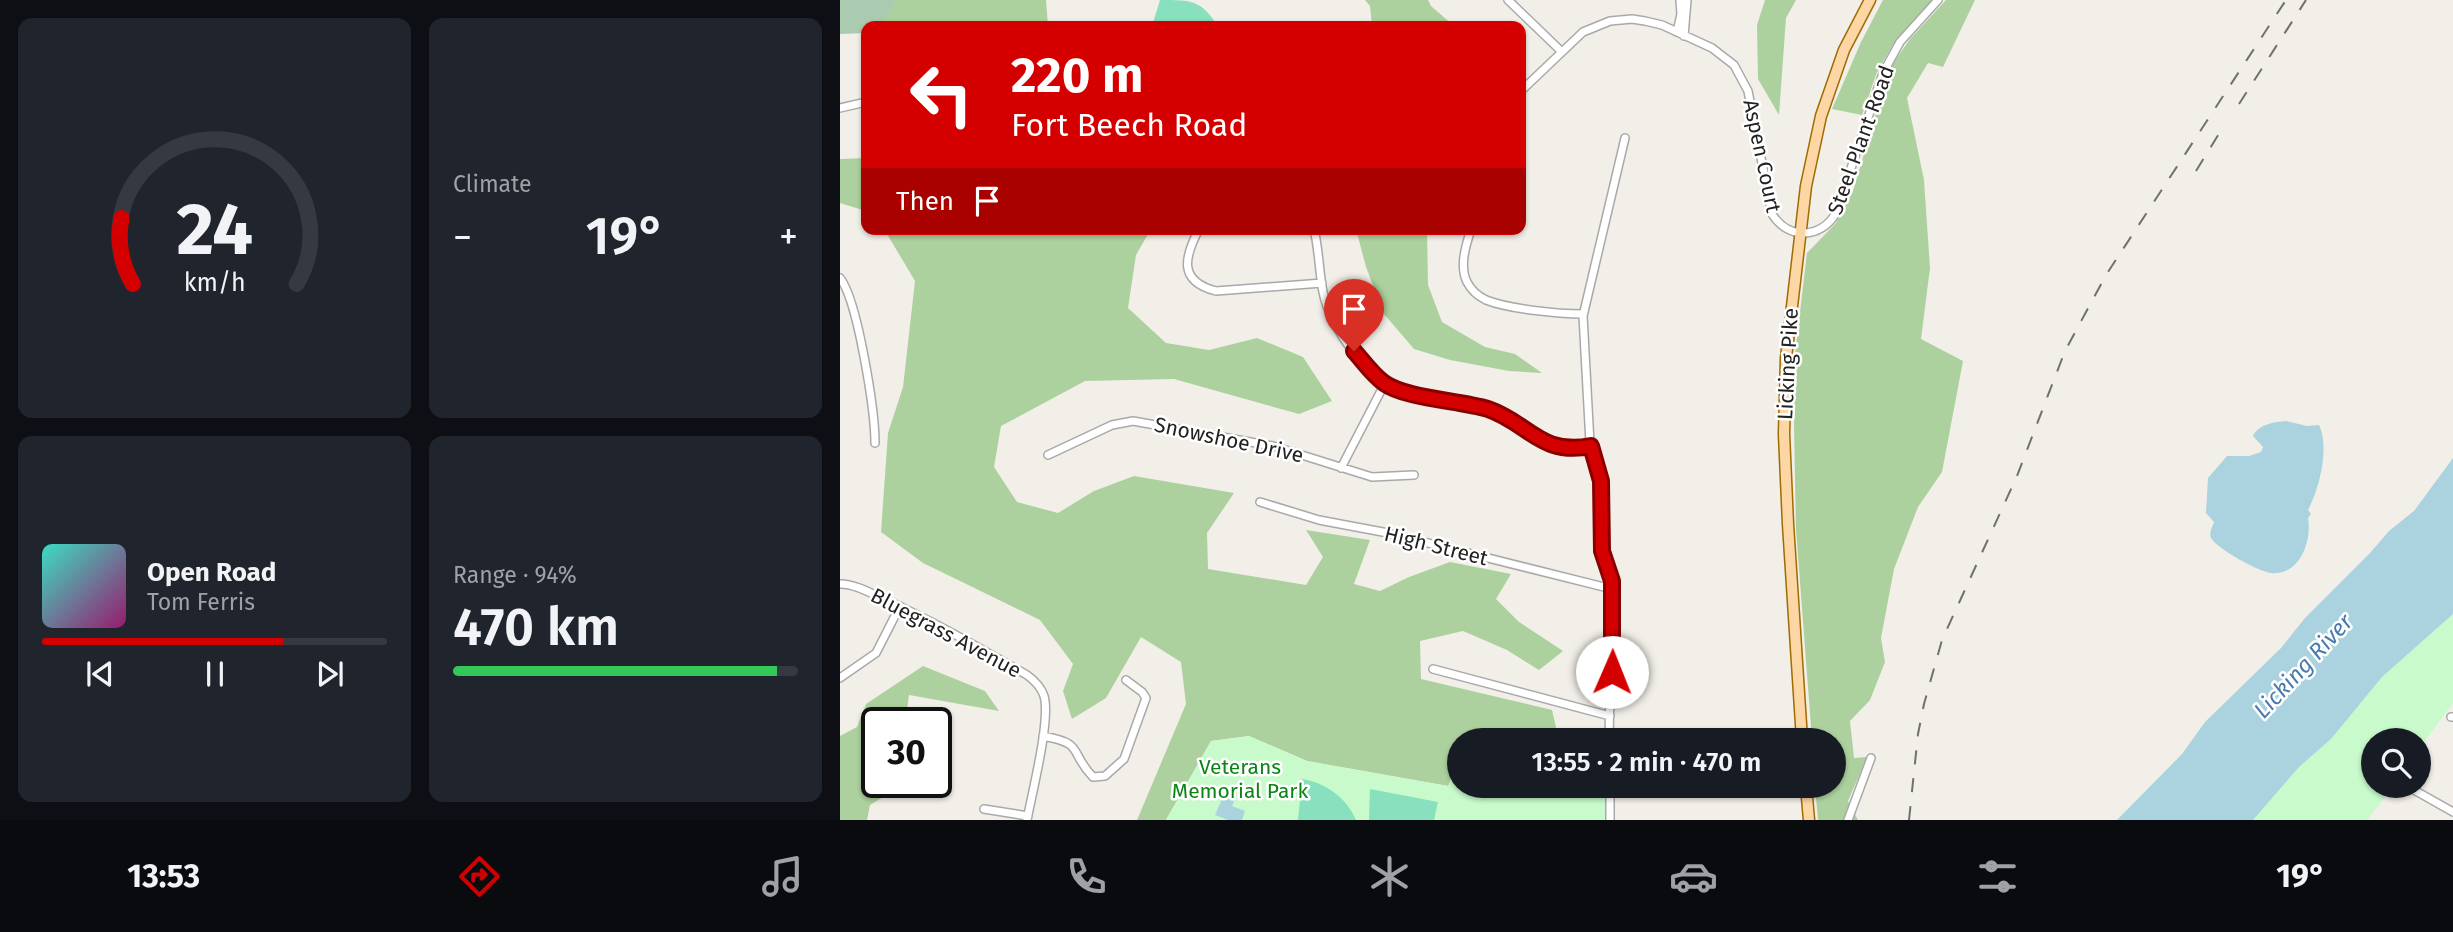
<!DOCTYPE html>
<meta charset="utf-8">
<style>
:root{--surface:#171b24;--page:#20242c;--text:#f1f3f6;--muted:#9ea1a6;--line:#363941;--accent:#d40000}
body{margin:0;font-family:"Fira Sans",sans-serif;background:var(--page);color:var(--text);height:100vh;display:flex;flex-direction:column;font-size:26px;white-space:nowrap}
*{box-sizing:border-box;margin:0}
p{font-size:23px;color:var(--muted)}
.icon{flex:none;width:38px;height:38px;fill:none;stroke:currentColor;stroke-width:2;stroke-linecap:round;stroke-linejoin:round}
.map{position:relative;flex:1;overflow:hidden}
.drawer{display:flex;flex-direction:column;gap:18px;padding:18px;background:#0d0f14;width:840px}
.drawer>*{flex:none}
.hud{position:absolute;left:21px;top:21px;width:665px;height:214px;border-radius:14px;box-shadow:0 2px 5px #0004;background:#d40000;color:#fff;overflow:hidden}
.controls{position:absolute;left:1521px;top:728px;display:grid;gap:14px}
.controls a{display:grid;place-items:center;width:70px;height:70px;border-radius:50%;background:var(--surface);box-shadow:0 2px 5px #0004;font-size:35px}
.speed{position:absolute;left:21px;top:707px;display:flex;gap:14px;font-size:35px;font-weight:700;text-align:center}
.speed>*{display:grid;place-content:center;width:91px;height:91px;border-radius:50%;background:var(--surface);box-shadow:0 2px 5px #0004;line-height:1}
.speed .limit{border:4px solid #111;border-radius:10px;background:#fff;color:#111}
.pin{position:absolute;display:grid;place-items:center;width:60px;height:60px;color:#fff;margin:-72px -30px;border-radius:50% 50% 50% 0;rotate:-45deg;box-shadow:0 0 7px #0007}
.pin .icon{rotate:45deg}
.me{position:absolute;width:77px;margin:-38px;rotate:1deg;stroke-linejoin:round;filter:drop-shadow(0 0 5px #0008)}
.turn{display:flex;align-items:center;gap:24px;height:147px;padding:0 35px;font-size:32px}
.turn .icon{width:91px;height:91px;stroke-width:2.5}
.turn b{display:block;font-size:49px;line-height:60px}
.then{display:flex;align-items:center;height:66px;padding:0 35px;background:#0003;gap:14px;font-size:26px}
.big{font-size:52px;font-weight:600;line-height:1.1}
.drawer .widget{flex:1;display:flex;flex-direction:column;justify-content:center;gap:10px;min-width:0;padding:0 24px;border-radius:14px;background:var(--page)}
.drawer .dial{align-items:center;gap:0}
.dial svg{height:182px;overflow:visible;fill:none;stroke:var(--line);stroke-width:7;stroke-linecap:round;text-anchor:middle}
.dial text{fill:var(--text);stroke:none}
.song{display:flex;align-items:center;gap:21px}
.cover{width:84px;height:84px;border-radius:10px;background:linear-gradient(135deg,hsl(170 70% 55%),hsl(320 70% 35%))}
.played{height:7px;border-radius:4px;background:linear-gradient(90deg,var(--accent) 70%,var(--line) 70%)}
.keys{display:flex;justify-content:space-around;direction:ltr}
.heat{display:flex;justify-content:space-between;align-items:center;font-size:38px;direction:ltr}
.charge{height:10px;border-radius:5px;background:linear-gradient(90deg,#34c759 94%,var(--line) 0)}
.drawer .tiles{flex:1;display:grid;gap:18px;grid-template-columns:repeat(2,1fr)}
.trip{position:absolute;left:607px;top:728px;width:399px;height:70px;border-radius:35px;background:var(--surface);box-shadow:0 2px 5px #0004;font-weight:600;line-height:70px;text-align:center}
.menu{display:flex;height:112px;justify-content:space-around;align-items:center;background:#090b0e;color:var(--muted)}
.menu .icon{width:49px;height:49px}
.menu .on{color:var(--accent)}
.menu b{font-size:32px;color:var(--text)}
main{display:flex;flex:1;min-height:0}
.map>svg:first-child{display:block}
</style>
<main>
<section class="drawer">
<div class="tiles">
<div class="widget dial"><svg viewBox="0 0 100 80">
<path d="M14 69A42 42 0 1 1 86 69"/>
<path d="M14 69A42 42 0 0 1 9 40" stroke="#d40000"/>
<text x="50" y="56" font-size="32" font-weight="700">24</text>
<text x="50" y="72" font-size="11">km/h</text>
</svg></div>
<div class="widget"><p>Climate</p>
<div class="heat"><a>−</a><b class="big">19°</b><a>+</a></div>
</div>
<div class="widget">
<div class="song"><i class="cover"></i><div><b>Open Road</b><p>Tom Ferris</p></div></div>
<div class="played"></div>
<div class="keys"><svg class="icon" aria-label="previous" viewBox="0 0 24 24"><path d="M18 5L8 12l10 7zM5 5v14"/></svg><svg class="icon" aria-label="pause" viewBox="0 0 24 24"><path d="M8 5v14M16 5v14"/></svg><svg class="icon" aria-label="next" viewBox="0 0 24 24"><path d="M6 5l10 7-10 7zM19 5v14"/></svg></div>
</div>
<div class="widget"><p>Range · 94%</p><b class="big">470 km</b><div class="charge"></div></div>
</div>
</section>
<div class="map">
<svg width="1613" height="820" viewBox="0 0 1613 820">
<rect width="100%" height="100%" fill="#f2efe9"/>
<path fill="#add19e" d="M0,0H206L208,26H26Z
M525,0H588L591,6L614,26H532L530,6Z
M925,0H956L946,18L939,115L918,79L917,25Z
M1043,0H1093L1052,46L1037,72L1022,115L992,109L1021,42Z
M1106,0H1135L1103,67L1088,63L1067,98L1084,180L1090,268L1081,339L1123,361L1102,472L1078,507L1054,569L1041,638L1045,662L1030,700L1010,721L1014,758L1027,757L1008,801L1018,820H978L975,786H994V740H972L956,529L954,425L955,354L967,253L996,223L1013,191L1035,117L1043,78L1070,39Z
M26,158V211L0,203V159Z
M44,229H311L296,255L288,308L326,343L369,350L417,338L463,357L492,401L459,414L334,379L245,381L161,426L154,467L177,502L218,513L254,491L294,476L394,493L367,533L368,569L466,585L483,557L466,530L530,540L514,584L540,591L569,577L610,562L671,574L656,599L679,622L723,651L699,670L667,650L623,631L580,641L581,679L712,710L719,740H620L619,760H618L620,786H608L467,761L409,736L371,741L326,820H297L346,704L341,662L301,637L266,698L232,719L223,691L233,664L200,620L83,563L41,532L48,433L63,387L75,281Z
M516,229H587L588,285L602,322L645,347L675,354L702,373L669,371L610,360L574,349L544,314L526,267Z
M83,666L145,691L159,711L69,695L65,723H37V782H61V786L30,805L27,820H0V736L17,727L26,704Z"/>
<path fill="#aacbaf" d="M0,0H57L40,26H26V33L0,34Z"/>
<path fill="#c8facc" d="M1613,614V703L1579,749L1578,740H1533V786H1554L1527,820H1413L1459,767L1491,739L1542,677Z
M409,736L467,761L608,786L617,760H619L620,786H770V820H326L371,741Z"/>
<path fill="#88e0be" d="M320,0C352,0 361,0 378,26H312Z
M462,779C486,783 506,797 516,820H458Z
M530,789L598,802L594,820H529Z"/>
<path fill="#aad3df" d="M1446,421L1467,426L1479,425C1490,448 1479,489 1468,510L1471,514L1468,518C1472,541 1460,576 1431,573C1419,572 1376,548 1371,538C1369,532 1372,528 1374,522L1366,513L1368,478L1387,456H1409L1421,452L1423,447L1413,436C1419,424 1434,422 1446,421Z
M1613,458V614L1542,677L1491,739L1459,767L1413,820H1277L1342,754L1365,722L1441,648L1465,618L1530,553L1549,531L1574,511Z
M386,790L397,794L392,806L405,811L402,820H388L375,815Z"/>
<g fill="none" stroke-linecap="round" stroke-linejoin="round">
<g stroke="#a9a9a9" stroke-width="10">
<path id="minor" d="M668,0L721,51
M837,32L841,14L840,0
M844,36L847,0
M681,91L743,32L770,21L792,19L805,21L822,25L872,48L894,65L908,91L932,214C948,240 981,239 996,213L1043,73L1060,42L1098,0
M0,108L26,102
M359,229C345,256 337,281 376,291L482,283
M474,229C479,250 479,271 483,292C489,322 520,368 545,384C553,388 562,391 570,393C597,401 627,401 654,412C691,427 705,455 751,446
M631,229C626,245 619,266 627,282C631,290 638,296 646,300C669,309 718,314 743,314
M0,278C18,301 35,412 35,443
M208,455L272,425L293,421L433,446L532,477L574,475
M501,468L545,383
M420,502L479,520L548,533L772,589
M0,584C16,584 32,594 46,600C95,622 141,649 187,675C194,680 201,687 204,696C211,719 192,793 187,820
M593,669L770,716
M0,678L36,653L60,606
M1611,717H1613
M203,736C246,744 228,751 253,777L265,776L284,759L306,698L302,692L286,680
M769,740L772,585L762,551L761,481L750,443L743,316L785,138
M770,786V820
M1567,786L1613,812
M144,809L188,816
M1008,820L1031,758"/>
</g>
<g stroke="#a06b00" stroke-width="13">
<path id="primary" d="M962,740L948,524L944,434L946,358L966,186L981,116L1004,50L1030,0
M966,786L969,820"/>
</g>
<use href="#minor" stroke="#fff" stroke-width="7"/>
<use href="#primary" stroke="#fcd6a4" stroke-width="10"/>
<path stroke="#707070" stroke-width="2" stroke-dasharray="14 14" stroke-linecap="butt" d="M1399,104L1466,0
M1356,171L1380,132
M1069,820L1078,734L1084,704L1102,640L1177,476L1225,351L1266,275L1446,0"/>
</g>
<g fill="none" stroke-linecap="round" stroke-linejoin="round">
<g stroke="#8a0000" stroke-width="18">
<path id="route" d="M514,351C524,362 532,374 544,383C567,399 619,400 648,409C689,423 700,456 751,446L761,481L762,551L772,581V672"/>
</g>
<use href="#route" stroke="#d40000" stroke-width="12"/>
</g>
<g text-anchor="middle" stroke-width="5" stroke-linejoin="round" paint-order="stroke">
<g font-size="21" fill="#222" stroke="#fff">
<text transform="translate(1021 140) rotate(-70)" y="7">Steel Plant Road</text>
<text transform="translate(922 156) rotate(78)" y="7">Aspen Court</text>
<text transform="translate(948 364) rotate(-87)" y="7">Licking Pike</text>
<text transform="translate(389 440) rotate(12)" y="7">Snowshoe Drive</text>
<text transform="translate(596 546) rotate(14)" y="7">High Street</text>
<text transform="translate(106 633) rotate(28)" y="7">Bluegrass Avenue</text>
</g>
<g font-size="21" fill="#0c8416" stroke="#fff">
<text x="400" y="774">Veterans<tspan x="400" dy="24">Memorial Park</tspan></text>
</g>
<g font-size="23" font-style="italic" fill="#4a7aab" stroke="#fff">
<text transform="translate(1463 666) rotate(-47)" y="8">Licking River</text>
</g>
</g>
</svg>
<div class="controls">
<a><svg class="icon" aria-label="search" viewBox="0 0 24 24"><circle cx="10" cy="10" r="6"/><path d="M15 15l6 6"/></svg></a>
</div>
<div class="speed"><div class="limit">30</div></div>
<div class="pin" style="left:514px;top:351px;background:#d93025"><svg class="icon" aria-label="arrive" viewBox="0 0 24 24"><path d="M6 21V4h12l-3 4 3 4H6"/></svg></div>
<svg class="me" style="left:772px;top:672px" viewBox="-20 -20 40 40"><circle r="19" fill="#fff"/><path d="M0-13L10 11 0 6-10 11z" fill="#d40000"/></svg>
<div class="trip">13:55 · 2 min · 470 m</div>
<div class="hud">
<div class="turn"><svg class="icon" aria-label="left" viewBox="0 0 24 24"><path d="M17 20v-9H6M10 6l-5 5 5 5"/></svg><div><b>220 m</b>Fort Beech Road</div></div>
<div class="then">Then<svg class="icon" aria-label="arrive" viewBox="0 0 24 24"><path d="M6 21V4h12l-3 4 3 4H6"/></svg></div>
</div>
</div>
</main>
<nav class="menu">
<b>13:53</b>
<svg class="icon on" aria-label="directions" viewBox="0 0 24 24"><path d="M12 3l9 9-9 9-9-9zM9 14v-3h6M13 9l2 2-2 2"/></svg>
<svg class="icon" aria-label="music" viewBox="0 0 24 24"><path d="M9 18V5l10-2v13"/><circle cx="6" cy="18" r="3"/><circle cx="16" cy="16" r="3"/></svg>
<svg class="icon" aria-label="phone" viewBox="0 0 24 24"><path d="M5 4h4l2 5-3 2q2 4 5 5l2-3 5 2v4C11 20 4 13 5 4z"/></svg>
<svg class="icon" aria-label="climate" viewBox="0 0 24 24"><path d="M12 3v18M4 7l16 10M4 17L20 7"/></svg>
<svg class="icon" aria-label="car" viewBox="0 0 24 24"><path d="M5 17H2v-5l4-1 3-4h7l3 4 3 1v5h-3M9 17h6M6 11h13"/><circle cx="7" cy="17" r="2"/><circle cx="17" cy="17" r="2"/></svg>
<svg class="icon" aria-label="filters" viewBox="0 0 24 24"><path d="M4 7h16M4 17h16"/><circle cx="9" cy="7" r="2"/><circle cx="15" cy="17" r="2"/></svg>
<b>19°</b>
</nav>
